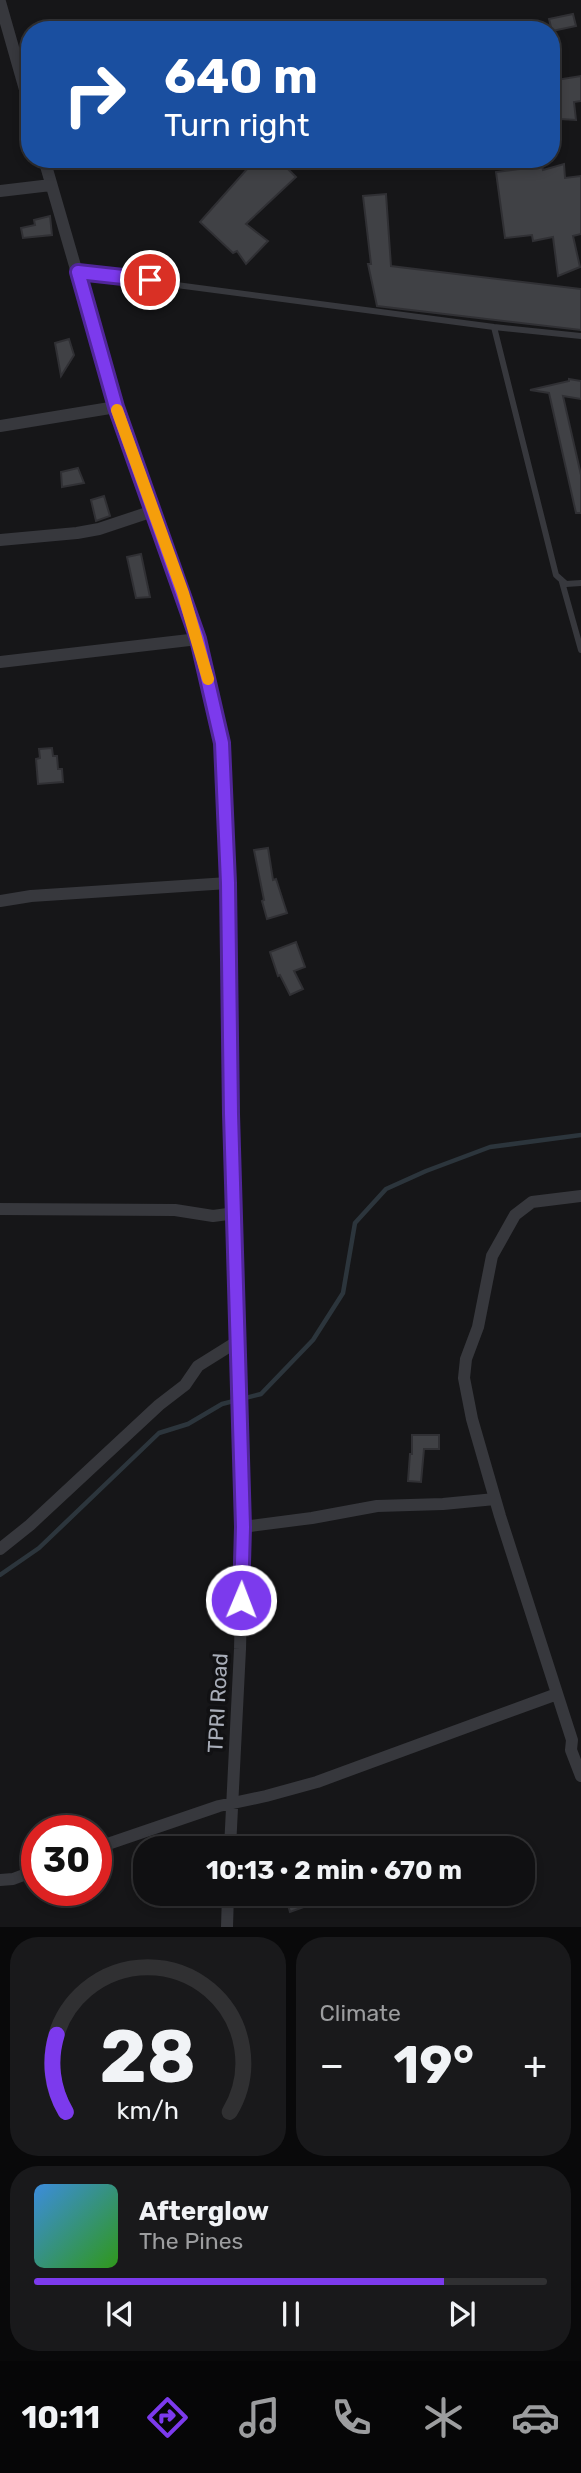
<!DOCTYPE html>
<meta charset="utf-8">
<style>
:root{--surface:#101012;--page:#19191b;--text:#f1f3f6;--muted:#9c9d9f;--line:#303032;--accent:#7c3aed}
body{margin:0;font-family:Rubik,sans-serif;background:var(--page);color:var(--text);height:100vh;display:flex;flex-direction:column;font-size:26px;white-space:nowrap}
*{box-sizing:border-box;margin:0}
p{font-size:23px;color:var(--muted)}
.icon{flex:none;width:38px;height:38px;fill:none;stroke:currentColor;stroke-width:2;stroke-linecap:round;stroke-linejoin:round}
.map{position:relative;height:1927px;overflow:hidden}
.side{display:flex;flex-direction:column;gap:10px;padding:10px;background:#09090a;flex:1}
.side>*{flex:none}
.guide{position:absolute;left:21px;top:21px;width:539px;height:147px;border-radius:28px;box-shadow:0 4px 10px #0003,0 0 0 2px var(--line);background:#1a4fa0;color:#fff;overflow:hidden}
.speed{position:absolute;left:21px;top:1815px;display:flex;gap:14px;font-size:35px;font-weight:700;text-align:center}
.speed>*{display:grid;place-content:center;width:91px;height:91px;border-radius:50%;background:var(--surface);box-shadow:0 4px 10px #0003,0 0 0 2px var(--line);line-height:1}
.speed .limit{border:10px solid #d22;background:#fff;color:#111}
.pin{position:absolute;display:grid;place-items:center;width:60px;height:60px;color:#fff;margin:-30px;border:4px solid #fff;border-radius:50%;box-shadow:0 2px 7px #0007}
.me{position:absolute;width:77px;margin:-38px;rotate:1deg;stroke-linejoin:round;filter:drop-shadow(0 0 5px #0008)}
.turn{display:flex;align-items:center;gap:24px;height:147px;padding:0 28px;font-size:32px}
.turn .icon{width:91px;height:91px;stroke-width:2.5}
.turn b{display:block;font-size:49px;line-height:60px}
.big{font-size:52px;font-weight:700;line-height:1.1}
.side .card{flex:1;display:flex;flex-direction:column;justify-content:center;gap:10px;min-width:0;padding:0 24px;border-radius:28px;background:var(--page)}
.side .dial{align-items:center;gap:0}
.dial svg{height:182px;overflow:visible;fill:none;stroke:var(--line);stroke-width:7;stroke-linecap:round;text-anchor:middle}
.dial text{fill:var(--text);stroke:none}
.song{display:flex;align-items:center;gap:21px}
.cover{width:84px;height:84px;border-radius:10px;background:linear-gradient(135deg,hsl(210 70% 55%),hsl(110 70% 35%))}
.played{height:7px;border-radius:4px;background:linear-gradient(90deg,var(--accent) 80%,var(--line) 80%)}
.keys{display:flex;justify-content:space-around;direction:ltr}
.heat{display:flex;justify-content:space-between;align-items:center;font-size:38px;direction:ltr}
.side .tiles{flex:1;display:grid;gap:10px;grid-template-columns:1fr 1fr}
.card:last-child{grid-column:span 2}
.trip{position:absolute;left:133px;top:1836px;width:402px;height:70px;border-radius:28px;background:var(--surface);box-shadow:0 4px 10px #0003,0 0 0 2px var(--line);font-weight:700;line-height:70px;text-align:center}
.dock{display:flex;height:112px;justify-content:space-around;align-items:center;background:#060607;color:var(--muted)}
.dock .icon{width:49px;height:49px}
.dock .on{color:var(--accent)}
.dock b{font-size:32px;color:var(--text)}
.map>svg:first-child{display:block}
</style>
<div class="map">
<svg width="581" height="1927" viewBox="0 0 581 1927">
<rect width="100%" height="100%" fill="#161618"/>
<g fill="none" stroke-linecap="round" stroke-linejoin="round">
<path stroke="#2c353c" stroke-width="4.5" d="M0,1575L39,1548L159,1433L188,1424L222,1404L261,1394L313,1340L343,1293L355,1223L386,1189L426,1171L490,1147L581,1135"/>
</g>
<path fill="#404145" stroke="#303034" stroke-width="2" d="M573,14L576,26L552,31L549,19Z
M581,76V101L574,102L576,120L560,119L556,80Z
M256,159H278L296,177L246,224L268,241L246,264L237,251L233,253L200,222Z
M564,164L565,178L581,176V234L573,236L580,267L558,276L553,237L533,241L532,235L505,238L496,172L542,166L543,170Z
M386,194L391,266L581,289V330L377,306L368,264H371L363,196Z
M50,216L52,235L23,238L21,228L35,225L34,220Z
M69,339L74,355L61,376L55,343Z
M569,379L581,381V399L563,396L581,475V513H576L549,393L530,390L569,381Z
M78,468L84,483L62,487L61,472Z
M104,496L110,516L96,521L91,500Z
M141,554L150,597L136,598L127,557Z
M52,748L53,756H57L58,769H62L63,782L38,784L36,759L40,758L39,749Z
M268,848L273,880L276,879L287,913L267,919L262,901L264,900L254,850Z
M296,942L305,967L294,971L303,989L290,995L280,975L278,976L270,952Z
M412,1435H439V1449H424L421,1482L408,1481L410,1454H412Z
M300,1894H336L337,1895L290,1912L286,1898Z"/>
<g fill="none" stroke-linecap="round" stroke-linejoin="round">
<path stroke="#37383d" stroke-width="6" d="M78,272L494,327L581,336
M494,327L556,575L566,584L581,583
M562,582L581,650"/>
<path stroke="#37383d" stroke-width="12" d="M0,2L30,107
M44,159L116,407L198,639L222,743L228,883L231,1114L243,1527L240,1649L230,1848
M0,191L51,185
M0,426L116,407
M0,540L77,533L99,529L153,511
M0,662L198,639
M0,901L31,896L228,883
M581,1196L532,1202L515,1215L492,1256L478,1327L466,1359L464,1378L472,1419L500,1516L572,1740L571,1750L581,1776
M0,1209L175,1210L213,1216L235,1213
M243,1527L312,1518L377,1506L443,1504L495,1499
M0,1549L30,1525L159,1405L185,1385L198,1366L238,1341
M96,1848L219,1806L266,1796L317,1782L557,1694
M0,1880L13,1879L37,1870
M227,1927L228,1894"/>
</g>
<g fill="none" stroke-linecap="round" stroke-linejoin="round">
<g stroke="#51269a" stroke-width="18">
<path id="route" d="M150,280L78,272L116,407L198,639L222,743L228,883L231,1114L243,1527L241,1600"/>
</g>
<use href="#route" stroke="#7c3aed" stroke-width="12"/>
<path stroke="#f59e0b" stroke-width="12" d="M117,410L183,593L208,679"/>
</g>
<g text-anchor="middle" stroke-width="7" stroke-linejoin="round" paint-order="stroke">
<g font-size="21" fill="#a8adb8" stroke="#111113">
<text transform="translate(218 1703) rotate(-87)" y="7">TPRI Road</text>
</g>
</g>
</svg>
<div class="speed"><div class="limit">30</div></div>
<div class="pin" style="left:150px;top:280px;background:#d93025"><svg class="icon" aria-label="arrive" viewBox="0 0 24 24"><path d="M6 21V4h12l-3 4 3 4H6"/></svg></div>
<svg class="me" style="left:241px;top:1600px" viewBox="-20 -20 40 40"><circle r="17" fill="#7c3aed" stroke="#fff" stroke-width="3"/><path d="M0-11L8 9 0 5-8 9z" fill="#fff"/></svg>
<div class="trip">10:13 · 2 min · 670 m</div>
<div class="guide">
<div class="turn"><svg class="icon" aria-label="right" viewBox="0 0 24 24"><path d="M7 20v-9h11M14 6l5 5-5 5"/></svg><div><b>640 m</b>Turn right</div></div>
</div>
</div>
<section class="side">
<div class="tiles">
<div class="card dial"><svg viewBox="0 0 100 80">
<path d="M14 69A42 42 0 1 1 86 69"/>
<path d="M14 69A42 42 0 0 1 10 35" stroke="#7c3aed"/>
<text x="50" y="56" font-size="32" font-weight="700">28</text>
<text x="50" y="72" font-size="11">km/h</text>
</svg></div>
<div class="card"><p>Climate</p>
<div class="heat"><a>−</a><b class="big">19°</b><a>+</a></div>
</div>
<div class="card">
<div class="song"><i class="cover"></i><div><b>Afterglow</b><p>The Pines</p></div></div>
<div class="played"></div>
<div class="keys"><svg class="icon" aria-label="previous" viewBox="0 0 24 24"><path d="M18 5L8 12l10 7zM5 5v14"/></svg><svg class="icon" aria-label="pause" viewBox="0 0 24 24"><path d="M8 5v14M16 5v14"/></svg><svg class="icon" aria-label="next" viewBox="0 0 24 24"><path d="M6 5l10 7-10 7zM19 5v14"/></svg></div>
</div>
</div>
</section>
<nav class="dock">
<b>10:11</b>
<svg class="icon on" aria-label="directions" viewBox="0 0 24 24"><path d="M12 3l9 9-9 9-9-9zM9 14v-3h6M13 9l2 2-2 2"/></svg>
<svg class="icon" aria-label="music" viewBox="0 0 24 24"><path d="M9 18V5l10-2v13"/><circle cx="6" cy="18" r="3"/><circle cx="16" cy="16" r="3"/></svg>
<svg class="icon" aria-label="phone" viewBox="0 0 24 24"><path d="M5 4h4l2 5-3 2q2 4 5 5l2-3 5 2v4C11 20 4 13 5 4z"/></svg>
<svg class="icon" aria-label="climate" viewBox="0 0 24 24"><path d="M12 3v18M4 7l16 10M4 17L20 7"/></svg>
<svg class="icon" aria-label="car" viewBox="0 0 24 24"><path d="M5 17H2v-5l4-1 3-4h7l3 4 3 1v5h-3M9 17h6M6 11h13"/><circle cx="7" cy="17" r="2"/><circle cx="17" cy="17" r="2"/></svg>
</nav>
